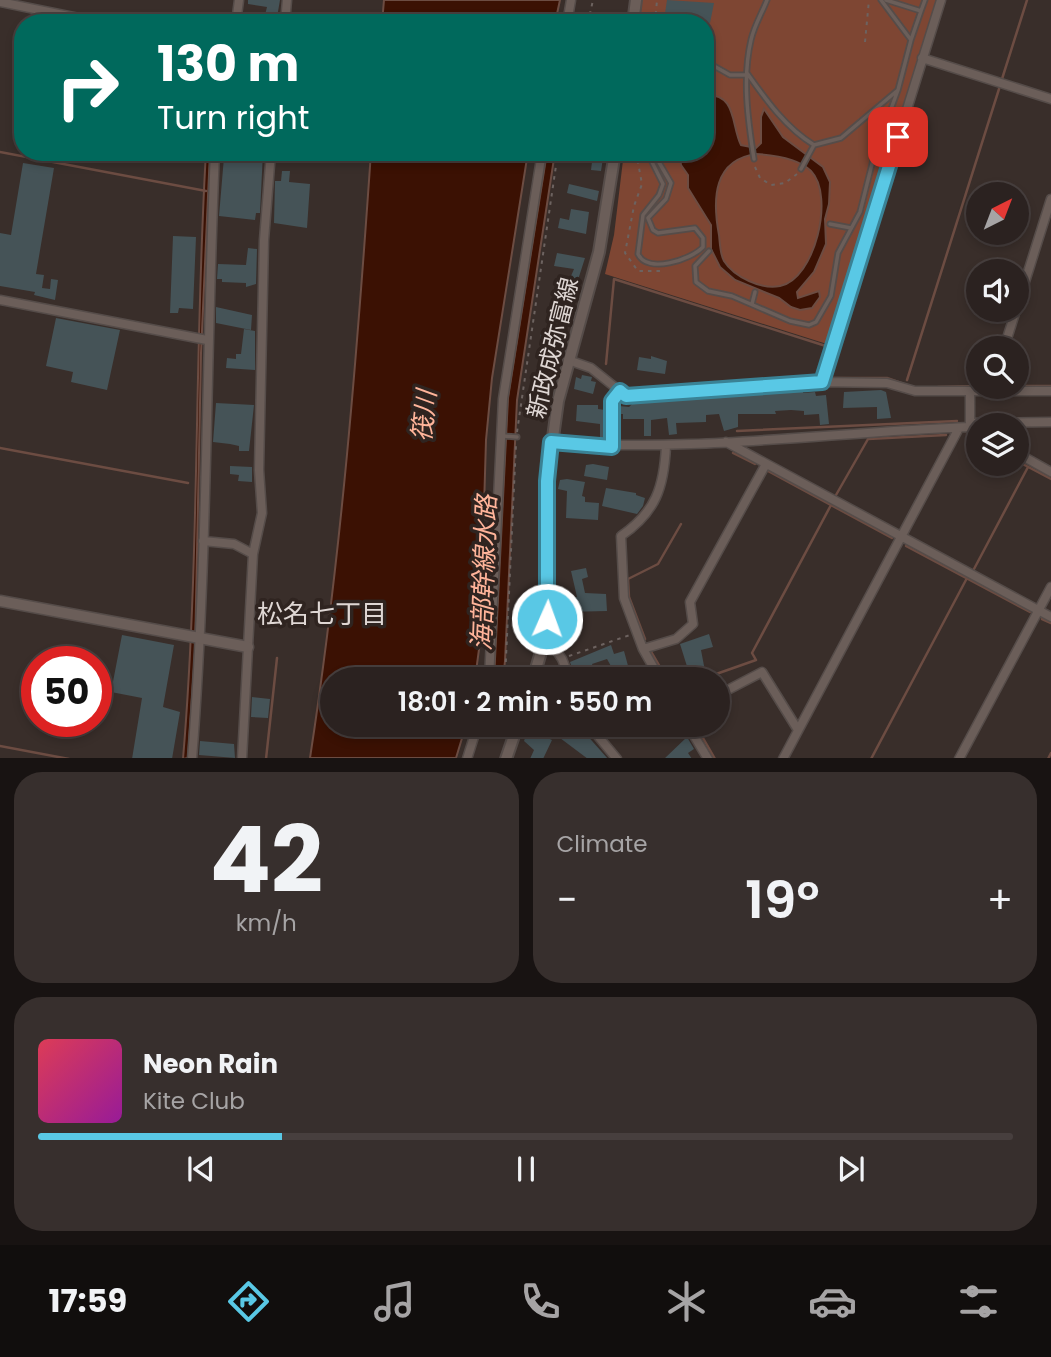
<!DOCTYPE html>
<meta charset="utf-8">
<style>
:root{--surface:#2b2220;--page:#372f2d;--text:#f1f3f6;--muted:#a6a4a5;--line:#473f3e;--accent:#59c8e5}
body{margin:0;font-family:Poppins,"Noto Sans JP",sans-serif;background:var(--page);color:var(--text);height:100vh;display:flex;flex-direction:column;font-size:26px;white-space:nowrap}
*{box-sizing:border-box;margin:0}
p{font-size:23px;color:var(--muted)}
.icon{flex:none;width:38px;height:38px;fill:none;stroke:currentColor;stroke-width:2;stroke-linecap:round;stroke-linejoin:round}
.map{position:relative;height:758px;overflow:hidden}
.panel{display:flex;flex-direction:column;gap:14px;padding:14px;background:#181312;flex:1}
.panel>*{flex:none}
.guide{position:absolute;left:14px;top:14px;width:700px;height:147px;border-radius:28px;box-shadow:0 4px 10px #0003,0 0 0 2px var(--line);background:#00695c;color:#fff;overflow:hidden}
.needle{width:46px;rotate:42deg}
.tools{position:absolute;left:966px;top:182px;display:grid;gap:14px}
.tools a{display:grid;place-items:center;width:63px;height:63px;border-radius:50%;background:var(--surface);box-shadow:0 4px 10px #0003,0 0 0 2px var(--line);font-size:35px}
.speed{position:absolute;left:21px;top:646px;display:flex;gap:14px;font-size:35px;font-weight:700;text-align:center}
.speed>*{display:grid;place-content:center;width:91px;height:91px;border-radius:50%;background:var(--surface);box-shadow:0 4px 10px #0003,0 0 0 2px var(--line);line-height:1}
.speed .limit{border:10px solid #d22;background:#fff;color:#111}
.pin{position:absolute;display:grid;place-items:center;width:60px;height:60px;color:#fff;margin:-30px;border-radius:14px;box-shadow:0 4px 10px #0006}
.me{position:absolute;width:77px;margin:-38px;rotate:2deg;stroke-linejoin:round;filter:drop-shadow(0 0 5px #0008)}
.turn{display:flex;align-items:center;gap:24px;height:147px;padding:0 28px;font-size:32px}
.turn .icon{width:91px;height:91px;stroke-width:2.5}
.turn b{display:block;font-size:49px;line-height:60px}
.big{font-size:52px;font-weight:600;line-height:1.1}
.panel .card{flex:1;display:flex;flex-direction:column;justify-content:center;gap:10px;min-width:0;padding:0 24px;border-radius:28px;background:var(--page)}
.panel .dial{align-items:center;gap:0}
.dial b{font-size:91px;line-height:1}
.song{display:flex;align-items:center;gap:21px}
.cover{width:84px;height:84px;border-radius:10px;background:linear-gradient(135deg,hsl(350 70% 55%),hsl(300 70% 35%))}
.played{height:7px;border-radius:4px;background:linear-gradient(90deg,var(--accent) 25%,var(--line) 25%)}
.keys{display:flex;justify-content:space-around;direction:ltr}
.heat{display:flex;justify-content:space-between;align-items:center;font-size:38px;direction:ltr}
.panel .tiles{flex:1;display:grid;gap:14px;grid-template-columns:1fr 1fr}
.card:last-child{grid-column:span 2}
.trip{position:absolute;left:320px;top:667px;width:410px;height:70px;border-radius:35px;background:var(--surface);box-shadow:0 4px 10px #0003,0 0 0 2px var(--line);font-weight:600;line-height:70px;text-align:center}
.tabs{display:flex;height:112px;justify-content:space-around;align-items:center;background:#110e0d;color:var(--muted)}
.tabs .icon{width:49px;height:49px}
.tabs .on{color:var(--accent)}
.tabs b{font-size:32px;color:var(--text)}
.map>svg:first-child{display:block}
</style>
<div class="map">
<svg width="1051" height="759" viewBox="0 0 1051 759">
<rect width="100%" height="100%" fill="#392e2a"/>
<path fill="#7e4633" d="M642,0H936L830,345L605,274L614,235L624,152H705V23H640Z"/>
<path fill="#3b1103" stroke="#6c4c42" stroke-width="2" fill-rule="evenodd" d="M384,0H560L555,23H382Z
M705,95C737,93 731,125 741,145L756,148L761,143V117L764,109L783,137L823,167L830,182L829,204L825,219L826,244L814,272L797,292L798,298L819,291L820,297L812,308L800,310L791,307L779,298L735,280L720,267L711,249V225L688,188V175L681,165L679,152H705ZM756,154C774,155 798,158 811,171C835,196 815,279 780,286C762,290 734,277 724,261C720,254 720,243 719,235C712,198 714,160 756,154Z
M206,152H210L201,353L195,652L188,758L183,759C200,557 194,354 206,152Z
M371,152H528L492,378L486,440L480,642L475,679H332V724L466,725L456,758H310C341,557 357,355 371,152Z
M547,152H555L517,400L505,661L503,679H494L508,398Z"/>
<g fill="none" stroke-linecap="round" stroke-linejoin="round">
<path stroke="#6c4c42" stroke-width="2.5" d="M1002,79L1027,0
M0,152L206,191
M838,351L831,378H887L904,384
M606,364L614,279L829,347
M907,380L999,89
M1017,386H1051
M938,387L978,386
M737,431L957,421
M967,434L978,440
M0,448L188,483
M733,453L755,464
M1017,461L1051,479
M768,471L892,538
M836,495L868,439L946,435
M906,546L1030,612
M974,569L1028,467
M1042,619L1051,623
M645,639L629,597L628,579L658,564L681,524
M650,650L667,679
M702,679L756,660L752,653L831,505
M695,724L715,759
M0,746L69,759
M266,759L277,658
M871,759L967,578
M1048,759L1051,753"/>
</g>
<path fill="#455357" d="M248,0H280L276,23H263L267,7L248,4Z
M667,0L714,3L710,23L664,20Z
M238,152H263L260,213H256L255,220L219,216L224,157L237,160Z
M573,152H604L601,171L591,170L592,162L572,159Z
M23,163L54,168L36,274L44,275L42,288L50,289L51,279L58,280L55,300L34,295L35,292L0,286V233L11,235Z
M282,171H290L289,182L310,184L307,228L274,223L275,181H281Z
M569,184L599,191L597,201L567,193Z
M571,209L589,212L586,234L558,228L560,218L569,220Z
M173,236L196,237L193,309L179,308L178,313H170Z
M248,248L257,249L256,284L246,287V283L222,282V279H217L218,264L246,265Z
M557,253L585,258L576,286L568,283L574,269L554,266Z
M216,307L252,315L251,330L216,323Z
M56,318L120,330L107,390L71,382L73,372L46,366Z
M244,329L255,331V370L226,368L227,358L236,359V354H241Z
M548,330L564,332L563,345L540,342L541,333H548Z
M651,356L667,361L665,374L637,370L639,357L651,359Z
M582,375L592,377L591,381L596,382L593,394L574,389L576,377L581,379Z
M803,390V393L815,392L816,396L826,395L829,424L820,425L819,414L804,415V411L791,410L775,411L776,414H738V427L724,431L719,414L706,415V422L676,423L677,434L669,435L667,418L651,420V436H644V419H623V414H619V406L629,407L634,402Z
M881,390L886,392L891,418L877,419V407L843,408L844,392Z
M216,403L254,405L249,451H239V446L230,444L213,442Z
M577,405H598V409L605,410V438H600V424L576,421Z
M593,464L609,467L607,480L584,476L586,465Z
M230,466L252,467V482L238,481L239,475L230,474Z
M567,479L585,482L582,496L585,497V502L599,503L598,520L566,518L567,491L558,489L560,480Z
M606,488L636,493V495L645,498L643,506L637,514L602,506Z
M586,568L588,577L582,579L585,593L606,594L607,611L565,612V597H577L571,571Z
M709,634L713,647L701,650L705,671L690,676L680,644Z
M122,635L174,645L163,707L180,712L172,759H132L142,698L111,692Z
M611,645L614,654L624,651L630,673L617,677L607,659L592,664L598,679H576L570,662Z
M252,697L270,699L268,718L251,717Z
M530,724H540L539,728L544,730L541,735L552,740L543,759H530L534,750L524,741Z
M572,724L585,733L608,759H588L560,738Z
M687,737L694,749L688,753L692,759H664Z
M200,741L234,744L235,758L199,755Z"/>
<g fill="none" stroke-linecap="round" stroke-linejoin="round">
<g stroke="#554c49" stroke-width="7">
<path id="service" d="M886,0L921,11L911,40
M921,11L925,0
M705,61L730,75H747
M747,73C766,100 786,128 814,145L841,138L898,90L911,40L881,0
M647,152L663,184L659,195L643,215L638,254C647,274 691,260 703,247V238L695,228L658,233L653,230L648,218L666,199L671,183L653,152
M754,159C748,121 742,78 751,40C754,26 762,13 767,0
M801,169L814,145
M830,224L851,228
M709,251L695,266L696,282L708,291L732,296L790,321L809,325L816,322L831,296L838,253L860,212L875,152L898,90
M752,304L755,292
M503,436L517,437"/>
</g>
<g stroke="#554c49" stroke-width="11">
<path id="minor" d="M0,2L103,23
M236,23L239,0
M285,23L287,0
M567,23L571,0
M922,58L1051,99
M0,300L207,340
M1017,307L1051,199
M1004,348L1016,310
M568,360L591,368L626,396L822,382L887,383L915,391H1051
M822,382L941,0
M970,391V426
M970,423L1051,422
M551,442C691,453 831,432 970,427L978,432
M726,442L1051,617
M612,447V402L620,391
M1017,453L1051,472
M203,541L234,544L253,554
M546,635L562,659L570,679
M643,649L676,639L693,624L690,602L766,464
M489,679L503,399L542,152
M660,679L643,649L624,598L621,536C656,512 664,487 666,446
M718,695L762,672L798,730
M588,724L617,759
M687,724L708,759
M192,759C208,557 206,354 215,152
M242,759L253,554L262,513L259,470L264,240L271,152
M467,759L478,724
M783,759L959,428
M959,759L1051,587"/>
</g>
<g stroke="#554c49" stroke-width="13">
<path id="tertiary" d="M0,601L248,647"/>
</g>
<g stroke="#554c49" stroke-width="14">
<path id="secondary" d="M633,23L636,0
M533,679L546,635L547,481L558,401L599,252L615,152
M506,759L518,724"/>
</g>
<path stroke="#6d6360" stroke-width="2" stroke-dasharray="3.5 5" stroke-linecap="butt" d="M588,23L593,0
M655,23L657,0
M865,42L869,0
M636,152L642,184L634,206L625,253L638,271H660
M755,167L760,178L771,185L785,183L797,174
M517,432L558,152
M569,656L630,635
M505,679L516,444"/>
<use href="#service" stroke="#6b5e59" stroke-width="3.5"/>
<use href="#minor" stroke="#6b5e59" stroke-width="8"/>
<use href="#tertiary" stroke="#6b5e59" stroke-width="10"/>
<use href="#secondary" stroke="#6b5e59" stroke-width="10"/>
</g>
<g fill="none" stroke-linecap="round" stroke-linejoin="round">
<g stroke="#3a8295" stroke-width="18">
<path id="route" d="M547,619V481L551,442L612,447V401L620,391L626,396L822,382L898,137"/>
</g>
<use href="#route" stroke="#59c8e5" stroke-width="12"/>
</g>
<g text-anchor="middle" stroke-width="7" stroke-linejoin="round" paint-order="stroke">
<g font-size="24" fill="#dfd7d4" stroke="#2f2420">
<text transform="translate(553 348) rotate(-76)" y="8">新政成弥富線</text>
</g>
<g font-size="26" font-style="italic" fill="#ffb49a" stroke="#2f2420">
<text transform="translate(424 416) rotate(-84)" y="9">筏川</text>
<text transform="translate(484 573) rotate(-88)" y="9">海部幹線水路</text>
</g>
<g font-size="26" fill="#dfd7d4" stroke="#2f2420">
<text x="322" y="623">松名七丁目</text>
</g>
</g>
</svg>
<div class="tools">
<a><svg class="needle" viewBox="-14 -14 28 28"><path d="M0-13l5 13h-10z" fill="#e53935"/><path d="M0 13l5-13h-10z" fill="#a6a4a5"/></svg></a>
<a><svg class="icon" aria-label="sound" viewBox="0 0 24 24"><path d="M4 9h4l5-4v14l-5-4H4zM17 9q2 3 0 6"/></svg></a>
<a><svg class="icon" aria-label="search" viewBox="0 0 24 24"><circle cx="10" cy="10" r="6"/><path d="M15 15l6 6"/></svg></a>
<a><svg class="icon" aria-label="layers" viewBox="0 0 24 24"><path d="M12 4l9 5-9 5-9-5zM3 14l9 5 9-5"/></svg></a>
</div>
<div class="speed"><div class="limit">50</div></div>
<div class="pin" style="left:898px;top:137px;background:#d93025"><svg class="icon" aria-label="arrive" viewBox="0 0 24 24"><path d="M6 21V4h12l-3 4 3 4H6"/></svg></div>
<svg class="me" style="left:547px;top:619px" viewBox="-20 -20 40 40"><circle r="17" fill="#59c8e5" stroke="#fff" stroke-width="3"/><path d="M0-11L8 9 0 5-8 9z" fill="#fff"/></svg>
<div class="trip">18:01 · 2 min · 550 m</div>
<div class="guide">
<div class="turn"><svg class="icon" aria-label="right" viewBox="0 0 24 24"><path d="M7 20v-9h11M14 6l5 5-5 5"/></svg><div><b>130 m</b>Turn right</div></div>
</div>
</div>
<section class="panel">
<div class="tiles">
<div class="card dial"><b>42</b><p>km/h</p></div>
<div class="card"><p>Climate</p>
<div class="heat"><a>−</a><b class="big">19°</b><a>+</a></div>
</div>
<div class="card">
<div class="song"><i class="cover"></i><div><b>Neon Rain</b><p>Kite Club</p></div></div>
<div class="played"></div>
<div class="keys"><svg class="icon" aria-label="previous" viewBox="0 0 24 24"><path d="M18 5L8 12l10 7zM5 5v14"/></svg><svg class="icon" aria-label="pause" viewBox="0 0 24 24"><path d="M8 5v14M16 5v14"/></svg><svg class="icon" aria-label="next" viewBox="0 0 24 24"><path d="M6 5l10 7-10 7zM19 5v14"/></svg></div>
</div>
</div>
</section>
<nav class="tabs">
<b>17:59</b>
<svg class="icon on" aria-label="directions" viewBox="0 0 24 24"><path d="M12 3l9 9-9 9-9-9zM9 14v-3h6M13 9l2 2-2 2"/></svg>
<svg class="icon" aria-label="music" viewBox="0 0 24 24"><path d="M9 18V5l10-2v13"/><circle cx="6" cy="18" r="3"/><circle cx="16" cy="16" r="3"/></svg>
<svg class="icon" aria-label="phone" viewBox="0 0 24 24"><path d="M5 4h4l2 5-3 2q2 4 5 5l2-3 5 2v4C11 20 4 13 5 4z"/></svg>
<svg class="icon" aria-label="climate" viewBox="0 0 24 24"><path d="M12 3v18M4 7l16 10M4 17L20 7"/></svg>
<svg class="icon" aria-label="car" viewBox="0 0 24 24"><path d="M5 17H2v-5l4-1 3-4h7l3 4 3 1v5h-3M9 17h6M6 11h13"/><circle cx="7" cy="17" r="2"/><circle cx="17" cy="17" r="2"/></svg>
<svg class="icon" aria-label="filters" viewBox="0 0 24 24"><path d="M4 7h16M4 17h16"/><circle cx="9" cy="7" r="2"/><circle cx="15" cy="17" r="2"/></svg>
</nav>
